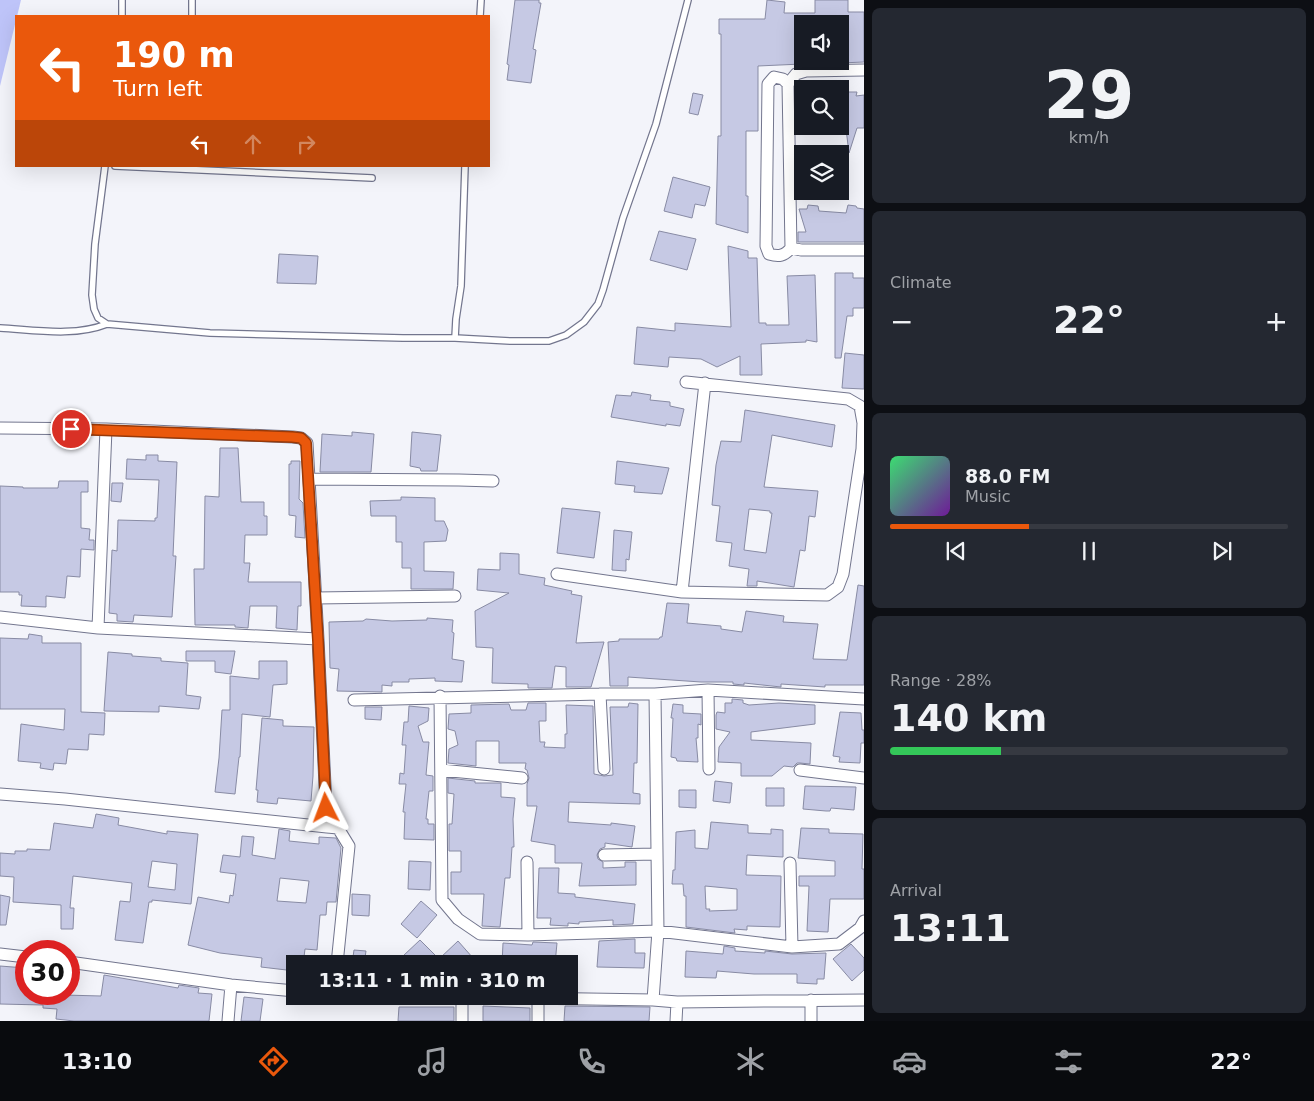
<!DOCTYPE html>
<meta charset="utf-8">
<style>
:root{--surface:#171b24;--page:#242831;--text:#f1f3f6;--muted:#9ea1a6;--line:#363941;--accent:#ea580c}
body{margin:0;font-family:"DejaVu Sans",sans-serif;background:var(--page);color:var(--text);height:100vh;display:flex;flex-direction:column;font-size:19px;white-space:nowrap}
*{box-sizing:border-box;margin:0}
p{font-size:16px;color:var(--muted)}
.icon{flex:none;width:28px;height:28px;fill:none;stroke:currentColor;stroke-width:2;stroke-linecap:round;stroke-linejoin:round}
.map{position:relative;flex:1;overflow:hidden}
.sheet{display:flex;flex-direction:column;gap:8px;padding:8px;background:#0d0f14;width:450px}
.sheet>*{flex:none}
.hud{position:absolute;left:15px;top:15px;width:475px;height:152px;border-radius:0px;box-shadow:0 5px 20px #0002;background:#ea580c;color:#fff;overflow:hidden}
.tools{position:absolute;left:794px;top:15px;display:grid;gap:10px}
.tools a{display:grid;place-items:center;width:55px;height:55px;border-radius:0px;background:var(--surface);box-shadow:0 5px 20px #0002;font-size:25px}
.speed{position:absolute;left:15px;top:940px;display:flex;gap:10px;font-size:25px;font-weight:700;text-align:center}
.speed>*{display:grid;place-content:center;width:65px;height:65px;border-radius:50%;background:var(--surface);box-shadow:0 5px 20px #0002;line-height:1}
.speed .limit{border:8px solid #d22;background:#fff;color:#111}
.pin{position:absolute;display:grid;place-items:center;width:42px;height:42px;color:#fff;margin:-21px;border:2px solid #fff;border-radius:50%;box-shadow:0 1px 5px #0007}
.me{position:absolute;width:55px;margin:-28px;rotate:357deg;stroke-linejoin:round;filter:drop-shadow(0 0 4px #0008)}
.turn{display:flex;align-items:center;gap:18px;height:105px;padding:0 15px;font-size:22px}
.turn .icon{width:65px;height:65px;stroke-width:2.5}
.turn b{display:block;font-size:35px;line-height:42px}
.lanes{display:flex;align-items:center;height:48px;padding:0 15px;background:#0003;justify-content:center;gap:25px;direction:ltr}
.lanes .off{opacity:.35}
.big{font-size:38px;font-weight:800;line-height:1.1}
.sheet .card{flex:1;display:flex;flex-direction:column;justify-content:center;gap:8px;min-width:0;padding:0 18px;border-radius:8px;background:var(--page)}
.sheet .dial{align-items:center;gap:0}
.dial b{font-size:65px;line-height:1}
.song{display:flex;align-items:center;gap:15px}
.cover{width:60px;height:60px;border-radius:8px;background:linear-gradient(135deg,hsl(140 70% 55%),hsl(280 70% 35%))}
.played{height:5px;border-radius:2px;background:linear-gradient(90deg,var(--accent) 35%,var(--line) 35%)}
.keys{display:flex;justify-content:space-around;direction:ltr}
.heat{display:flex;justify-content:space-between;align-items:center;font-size:28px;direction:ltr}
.charge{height:8px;border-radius:4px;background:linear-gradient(90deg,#34c759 28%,var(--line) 0)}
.trip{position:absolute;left:286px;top:955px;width:292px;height:50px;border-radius:0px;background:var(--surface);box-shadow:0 5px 20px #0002;font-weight:800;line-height:50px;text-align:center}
.menu{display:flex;height:80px;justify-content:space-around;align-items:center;background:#090b0e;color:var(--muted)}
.menu .icon{width:35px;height:35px}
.menu .on{color:var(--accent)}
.menu b{font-size:22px;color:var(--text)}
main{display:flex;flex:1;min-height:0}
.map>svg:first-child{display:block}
</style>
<main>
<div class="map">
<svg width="864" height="1021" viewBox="0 0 864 1021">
<rect width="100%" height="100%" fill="#f3f4fa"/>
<path fill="#bec4f9" d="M0,0H21L0,86Z"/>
<path fill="#c6c9e4" stroke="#888ba4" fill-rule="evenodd" d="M515,0H539V3H541L533,49L536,50L531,83L507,80L509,65L507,64Z
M767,0L785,2L784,13H815V0H848V12H864V62L840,63V24H802V26L798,27L797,35L798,51L802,52V64L758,66V131H746V196H748V233L716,224L718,136H721V34H719V19H765Z
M847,92H857L856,96L864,95V128H857L849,153L846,129H840V99Z
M693,93L703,95L698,115L689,113Z
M673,177L710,187L705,206L695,204L692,218L664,211Z
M808,205L818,206L819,211L846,213L848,205L856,206L857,208L864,209V242H798V232H806L799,209H807Z
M659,231L696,239L687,270L650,260Z
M728,246L748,251V258H757L759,323H766V325H789L787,276L815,275L817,342L806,340V342L761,344L762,375H740V356L717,367L701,359L669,357L668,367L634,364L637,327L675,331V323L731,327Z
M279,254L318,256L316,284L277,283Z
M835,273H853V278H864V308H853V316H847L841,358H835Z
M845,353L864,355V389L842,388Z
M632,392L651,395L650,400L670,402V406L684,409L680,426L666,424V426L611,417L616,395L631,396Z
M745,410L835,425L832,447L772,435L764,487L818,491L815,517L809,516L805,551L800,550L794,587L757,581V586H747L749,569L729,566L732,543L716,541L720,506L712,505L716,465L721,441L741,442ZM749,509L770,511V513H772L766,553L744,550Z
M352,432L374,434L371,472H320L322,434L352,436Z
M412,432L441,435L437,471H421L420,468L410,466Z
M220,448H238L241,502H264V516H267V535H245L244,563H250L248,582H301V606H298L297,630L276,628L277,606H250L248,628L235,627V625H195L194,569H204L205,496L219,497Z
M146,455H158V461L177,462L173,556H176L172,617L134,615L133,622L117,621V614L109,613L112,550L117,551L118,520L155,521V518H157L159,480L126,479L127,459L146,460Z
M291,461H300L299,499L303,503L305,538L295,537L296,516L289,515V464H291Z
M617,461L669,468L662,494L634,492L635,486L615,484Z
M59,481H88V492H81V528L90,529L89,540H94V550L81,549L80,577L67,576L65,598L46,596V607L21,606L22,595H19V592H0V486L23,487V488H58Z
M112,483H123L121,502L111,501Z
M401,497L435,498V521H444L448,530L446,541L424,542V571L454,572L453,589H411V568H402V542H396V516H371L370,501L401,500Z
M562,508L600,512L594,558L557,553Z
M614,530L632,532L629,560L626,559V571L612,570Z
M500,553L519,554V574L545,578L544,585L572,591L571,594L582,596L576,643L604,642L591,687H566V667L555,666L552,688H528V684L492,683L493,648L476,647L475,611L509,593L477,590L478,569L500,570Z
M858,585L864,586V685H825V687L781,684V687L744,683V685L733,684V682H701L628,677V686H610L608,642L619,641V639H659L660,637H662L667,603L689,604L687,623L721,626V629L742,632L746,611L784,616L783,622L818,624L813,659L847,660Z
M427,618L453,620L452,632L454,633L452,659L464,661L462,682L435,681V678L409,679V682H392V686L382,685V692L337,691L339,669L330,668L329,622L363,621L366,619L392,621L427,620Z
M29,634L42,636V643H81V712L105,713L104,735L89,734L88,750L68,749L66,764L54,763L53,770L40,768L41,763L18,761L21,724L64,730L65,709H0V638L28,639Z
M186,651H235L231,674L215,672V661H186Z
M108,652L132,654V656L161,658V661L188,663L186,695L201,697L199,709L159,706V712L104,711Z
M259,661H287V684L273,685L270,717L242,714L240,757H239L235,794L215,792L219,758L222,710H230V676L259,679Z
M732,699L743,700V703L749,705L779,703L815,705V724L751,732V740L811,743L810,764L800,763H797L793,767L784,766L772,776H741V763L718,762L719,747L730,732L716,729V715L717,712L725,713V703H732Z
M528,703H546V721H539L540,742H545L544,747L565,748V734H567L566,705L593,706L594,774L604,776L613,775L610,707H628L629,703L638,704L637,763H634L633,793L640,794V804L569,802L568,822L611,825V823L635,826L632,847L605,843V847L600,849L597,855L598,859L603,862V868L625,867V862H636V885L579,886L582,863H555V845L531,841L537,806H527V784L529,778L527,770L525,769L526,763H499V741H476V766L448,763L449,749L458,745L455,731L448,729L449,714L471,713V705L509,704L511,710H526Z
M673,704L683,705V713L701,714V725L698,724V738H696L698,762L677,761L676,758L671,757L673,718H671Z
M409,706L429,708L428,721L418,726L423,742H429L426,775L433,776V791H429L426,819H428V824H434V840L404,839L405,812H403L406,784H399L400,773L404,774L406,745H402L404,722H408Z
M365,707H382L381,720L365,719Z
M840,712L861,713L862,730H864V743H861L860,763L839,762L840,757L833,756Z
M262,718L283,720V726L314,727L313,776L311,801L278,798L277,804L257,802L258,790H256Z
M448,778L475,781V783H501V797L515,798L513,819L514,847H512L510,878H505L500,927L482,926L484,894H451V872H461V851H449V824H452L454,794L448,793Z
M715,781L732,783L730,803L713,801Z
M805,786L856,787L854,810L831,808L830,811H826L803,809Z
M766,788H784V806H766Z
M679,790H696V808L679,807Z
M96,814L119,818L118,825L167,834V831L198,834L191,904L152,900V902H149L143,943L115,940L120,901L130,902L132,883L73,876L70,908H74L73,929H61V905L13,902L14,877L0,876V853L15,854V851H27V849L50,850L54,823L93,828ZM152,861L177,864L175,890L148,887Z
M711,822L748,825V833L771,834V829L783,830V857L747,855L746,875L781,876L780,927L747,926V930L734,929L735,933L686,927V896H684L683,884H672L673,870H675L676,832L695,830V848L708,849ZM705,886L737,889V910L709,911L710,909H706Z
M801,828L829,829V833L863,834L862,869H864V899H830L828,932L807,931L809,886H799V876H835V861L798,858Z
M279,829L290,831L289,841L319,844V837L336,838L341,848L336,902H327L326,915H320L317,950L305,949L304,957L295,956V971L261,967L262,958L220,953L188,945L198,897L229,903L230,895L233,896L236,874L220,872L223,855L240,857L242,836L254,837L252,855L275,859ZM280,878L309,881L306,903L277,901Z
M409,861L431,862L430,890L408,889Z
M539,868H559L558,893L575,894V897L635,904L633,924L613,925V920L579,922V924L568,923V926L550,925L551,918H537Z
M352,894L370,895L369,916L352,915Z
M0,895L10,897L6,925H0Z
M421,901L437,915L417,938L401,924Z
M635,939V953H645L644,968L597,967L599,941Z
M420,940L439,959L458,941L473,958L467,964H410L403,956Z
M533,942L557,943L555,964L525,961V964H502L503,943L532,945Z
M851,944L864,958V970L852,981L833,959Z
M724,946L735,948V951L765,953V951L792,954L826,953L824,979H817V984L797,983V974H754L717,971L716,978L685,977L686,951L723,954Z
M354,950L366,951L364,964H352Z
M0,966L26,968V994L101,996L104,975L178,988L179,985L199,988L198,993L212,994L209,1021H74L56,1019L57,1009L43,1008V1005L0,1004Z
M244,997L263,999L260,1021H241Z
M483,1006L530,1008V1021H483Z
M565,1006L650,1007L649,1021H564Z
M399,1007H454V1021H398Z"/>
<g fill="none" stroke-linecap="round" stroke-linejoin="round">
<g stroke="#73768e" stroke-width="8">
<path id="lane" d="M192,0V16
M122,16V0
M480,16L481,0
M105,166L95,244L92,295L94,309L98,318L107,324L210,333L403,338H455L510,341H549L566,335L584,322L598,304L603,290L623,218L656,124L688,0
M115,166L372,178
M0,328C35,330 74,337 107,324
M455,338L456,319L461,286L465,166"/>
</g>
<g stroke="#73768e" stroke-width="13">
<path id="street" d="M864,70L806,71L796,74L788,84L791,248L801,250H864
M788,84L783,79L774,77L768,84L766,246L769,254C779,257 784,256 791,248
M0,428L106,429L293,437L301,438L307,443L318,639L327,827L338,828L349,846L337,964
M309,479L459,480L493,481
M557,574L682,592L827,595L838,587L843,574L862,449L863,423L860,406L848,399L686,382
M682,592L705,383
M316,598L455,596
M0,617L98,628L318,639
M98,628L106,429
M708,690L709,769
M600,694L604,769
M440,696L442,900L458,919L480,934L528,935L658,931L792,947L839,944L860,928L864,921
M354,700L600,694H655L708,690L864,699
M441,770L522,778
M800,770L864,778
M0,794L65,799L327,827
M604,855L657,854
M527,862L528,935
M790,863L792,947
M0,954L26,957
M69,962L231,985L295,991
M403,996L653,1000L677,1002L864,1000
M462,998V1021
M653,1000L658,931L655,694
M811,1000V1021
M228,1021L231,985
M538,1021V999
M676,1021L677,1002"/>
</g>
<use href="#lane" stroke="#fff" stroke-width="5.5"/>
<use href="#street" stroke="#fff" stroke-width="11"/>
</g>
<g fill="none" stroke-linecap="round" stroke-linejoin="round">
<g stroke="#983908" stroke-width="12">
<path id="route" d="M71,429L292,437L301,438L306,443L318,640L326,808"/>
</g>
<use href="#route" stroke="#ea580c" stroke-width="9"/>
</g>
</svg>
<div class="tools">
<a><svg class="icon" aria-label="sound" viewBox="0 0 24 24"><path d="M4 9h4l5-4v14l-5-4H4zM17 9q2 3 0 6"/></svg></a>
<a><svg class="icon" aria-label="search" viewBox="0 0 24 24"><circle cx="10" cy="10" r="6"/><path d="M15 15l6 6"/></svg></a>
<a><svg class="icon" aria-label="layers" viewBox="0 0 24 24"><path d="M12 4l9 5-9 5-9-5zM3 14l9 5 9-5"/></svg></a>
</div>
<div class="speed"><div class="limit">30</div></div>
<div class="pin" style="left:71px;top:429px;background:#d93025"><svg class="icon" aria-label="arrive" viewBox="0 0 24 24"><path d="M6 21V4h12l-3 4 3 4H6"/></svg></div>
<svg class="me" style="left:326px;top:808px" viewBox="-20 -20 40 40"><path d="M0-17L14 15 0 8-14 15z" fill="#ea580c" stroke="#fff" stroke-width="4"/></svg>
<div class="trip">13:11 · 1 min · 310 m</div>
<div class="hud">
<div class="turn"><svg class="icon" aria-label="left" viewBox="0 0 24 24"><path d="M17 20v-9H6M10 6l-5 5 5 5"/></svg><div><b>190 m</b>Turn left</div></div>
<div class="lanes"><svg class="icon" aria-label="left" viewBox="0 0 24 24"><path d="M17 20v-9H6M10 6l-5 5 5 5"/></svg><svg class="icon off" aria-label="ahead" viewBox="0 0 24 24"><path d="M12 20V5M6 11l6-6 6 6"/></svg><svg class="icon off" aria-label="right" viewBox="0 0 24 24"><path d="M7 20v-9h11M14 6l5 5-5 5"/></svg></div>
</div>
</div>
<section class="sheet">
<div class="card dial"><b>29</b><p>km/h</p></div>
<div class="card"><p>Climate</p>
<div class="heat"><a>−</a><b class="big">22°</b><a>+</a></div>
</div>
<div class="card">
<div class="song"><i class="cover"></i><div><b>88.0 FM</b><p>Music</p></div></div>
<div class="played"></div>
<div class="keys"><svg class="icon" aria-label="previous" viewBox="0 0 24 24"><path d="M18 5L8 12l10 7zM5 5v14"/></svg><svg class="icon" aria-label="pause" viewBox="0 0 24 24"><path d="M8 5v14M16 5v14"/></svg><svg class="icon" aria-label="next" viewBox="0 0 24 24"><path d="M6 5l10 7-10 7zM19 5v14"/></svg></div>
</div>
<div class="card"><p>Range · 28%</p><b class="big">140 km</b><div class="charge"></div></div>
<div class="card"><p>Arrival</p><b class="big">13:11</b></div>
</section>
</main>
<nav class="menu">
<b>13:10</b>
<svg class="icon on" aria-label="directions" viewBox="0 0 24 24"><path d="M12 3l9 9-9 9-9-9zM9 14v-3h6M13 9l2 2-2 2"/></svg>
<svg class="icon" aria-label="music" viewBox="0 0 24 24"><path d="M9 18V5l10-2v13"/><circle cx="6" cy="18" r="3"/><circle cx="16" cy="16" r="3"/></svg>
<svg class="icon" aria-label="phone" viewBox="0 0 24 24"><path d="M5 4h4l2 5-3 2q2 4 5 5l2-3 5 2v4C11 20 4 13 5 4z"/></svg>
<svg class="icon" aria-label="climate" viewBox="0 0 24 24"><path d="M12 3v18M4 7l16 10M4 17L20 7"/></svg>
<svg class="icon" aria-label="car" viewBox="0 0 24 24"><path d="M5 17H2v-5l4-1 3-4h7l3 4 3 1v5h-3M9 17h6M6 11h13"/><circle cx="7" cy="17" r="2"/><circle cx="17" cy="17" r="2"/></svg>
<svg class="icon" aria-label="filters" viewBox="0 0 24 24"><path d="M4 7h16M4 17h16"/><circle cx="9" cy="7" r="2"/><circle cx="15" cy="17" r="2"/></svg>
<b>22°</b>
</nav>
